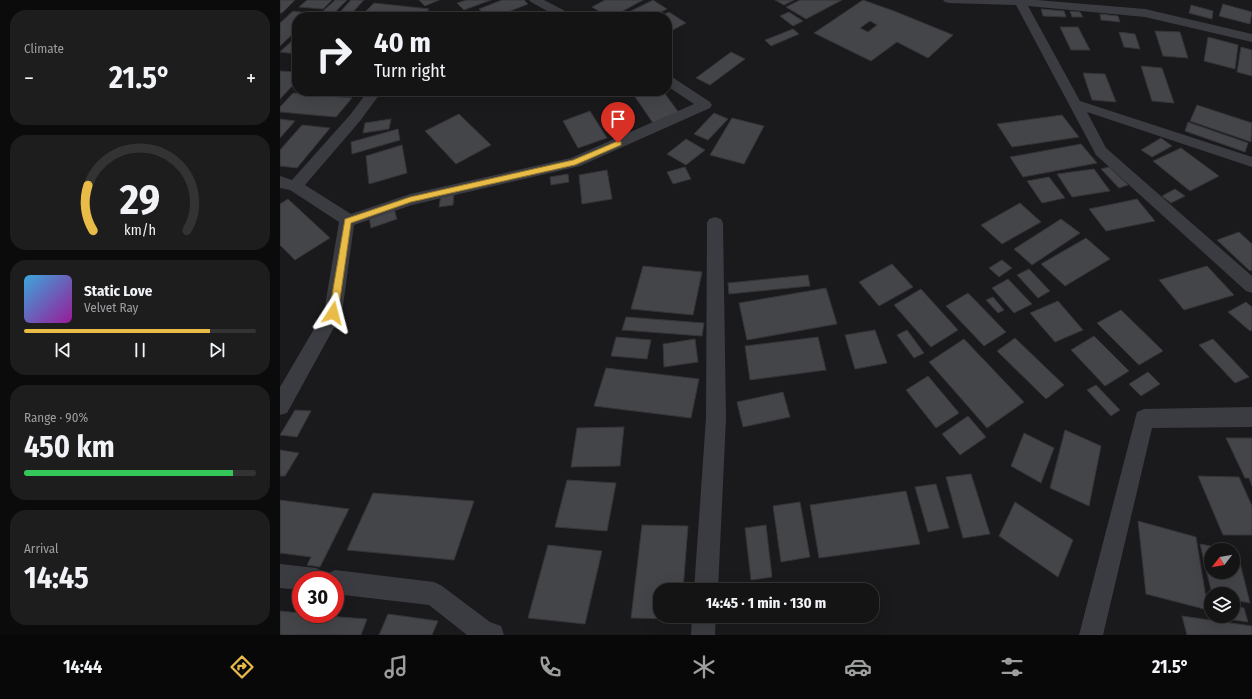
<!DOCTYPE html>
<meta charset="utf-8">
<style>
:root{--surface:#141415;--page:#1d1d1e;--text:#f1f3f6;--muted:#9d9ea0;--line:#333334;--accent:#e8bc46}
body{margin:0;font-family:"Fira Sans Condensed",sans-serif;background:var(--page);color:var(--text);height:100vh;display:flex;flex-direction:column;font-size:15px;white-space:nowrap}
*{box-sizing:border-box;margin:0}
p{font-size:13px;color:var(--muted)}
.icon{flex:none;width:22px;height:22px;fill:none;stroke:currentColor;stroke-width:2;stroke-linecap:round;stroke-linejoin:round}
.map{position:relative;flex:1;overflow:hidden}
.drawer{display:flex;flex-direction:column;gap:10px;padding:10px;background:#0b0b0c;width:280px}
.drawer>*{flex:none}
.guide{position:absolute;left:12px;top:12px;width:380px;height:84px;border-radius:16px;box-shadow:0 4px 16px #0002,0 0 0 1px var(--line);background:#141415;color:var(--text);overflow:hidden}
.needle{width:26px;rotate:239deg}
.fabs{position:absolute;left:924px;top:543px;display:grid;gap:8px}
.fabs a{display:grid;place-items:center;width:36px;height:36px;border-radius:50%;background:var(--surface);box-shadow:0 4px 16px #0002,0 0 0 1px var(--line);font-size:20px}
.speed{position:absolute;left:12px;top:571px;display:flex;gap:8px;font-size:20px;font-weight:700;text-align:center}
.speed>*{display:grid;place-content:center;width:52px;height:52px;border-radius:50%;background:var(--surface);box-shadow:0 4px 16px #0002,0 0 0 1px var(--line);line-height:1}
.speed .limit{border:6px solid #d22;background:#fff;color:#111}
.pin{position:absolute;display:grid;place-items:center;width:34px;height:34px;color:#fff;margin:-41px -17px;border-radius:50% 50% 50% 0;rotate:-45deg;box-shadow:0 0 4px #0007}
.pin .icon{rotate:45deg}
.me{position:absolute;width:44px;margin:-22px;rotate:9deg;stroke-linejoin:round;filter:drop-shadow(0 0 3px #0008)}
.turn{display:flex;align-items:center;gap:14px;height:84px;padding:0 16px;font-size:18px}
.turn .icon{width:52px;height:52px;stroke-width:2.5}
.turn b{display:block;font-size:28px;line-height:34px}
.big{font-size:30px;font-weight:700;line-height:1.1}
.drawer .widget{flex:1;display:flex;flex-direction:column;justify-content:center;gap:6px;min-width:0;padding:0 14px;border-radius:16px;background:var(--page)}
.drawer .dial{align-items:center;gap:0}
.dial svg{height:104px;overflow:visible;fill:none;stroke:var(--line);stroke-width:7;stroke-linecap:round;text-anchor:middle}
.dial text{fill:var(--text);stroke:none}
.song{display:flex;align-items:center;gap:12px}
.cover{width:48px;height:48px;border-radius:6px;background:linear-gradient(135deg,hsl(200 70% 55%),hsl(300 70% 35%))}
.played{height:4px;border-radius:2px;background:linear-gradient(90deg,var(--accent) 80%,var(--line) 80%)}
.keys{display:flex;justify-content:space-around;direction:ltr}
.heat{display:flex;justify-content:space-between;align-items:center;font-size:22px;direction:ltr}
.charge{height:6px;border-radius:3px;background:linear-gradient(90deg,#34c759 90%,var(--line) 0)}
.trip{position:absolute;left:373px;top:583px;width:226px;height:40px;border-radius:16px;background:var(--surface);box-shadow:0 4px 16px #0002,0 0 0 1px var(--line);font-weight:700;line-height:40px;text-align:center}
.menu{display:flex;height:64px;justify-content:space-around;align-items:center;background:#080808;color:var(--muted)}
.menu .icon{width:28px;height:28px}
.menu .selected{color:var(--accent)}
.menu b{font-size:18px;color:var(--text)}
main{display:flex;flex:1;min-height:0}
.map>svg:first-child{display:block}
</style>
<main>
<section class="drawer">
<div class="widget"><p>Climate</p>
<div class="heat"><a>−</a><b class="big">21.5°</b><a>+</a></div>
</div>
<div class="widget dial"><svg viewBox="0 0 100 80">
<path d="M14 69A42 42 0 1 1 86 69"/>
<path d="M14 69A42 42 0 0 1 10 34" stroke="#e8bc46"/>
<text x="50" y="56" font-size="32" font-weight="700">29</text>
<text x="50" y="72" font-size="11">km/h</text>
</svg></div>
<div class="widget">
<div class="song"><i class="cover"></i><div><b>Static Love</b><p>Velvet Ray</p></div></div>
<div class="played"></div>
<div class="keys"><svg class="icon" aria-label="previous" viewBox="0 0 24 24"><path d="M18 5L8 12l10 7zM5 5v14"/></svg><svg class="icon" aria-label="pause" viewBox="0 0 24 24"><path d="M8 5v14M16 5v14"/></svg><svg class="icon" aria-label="next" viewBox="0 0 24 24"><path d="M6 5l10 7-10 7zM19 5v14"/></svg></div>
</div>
<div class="widget"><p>Range · 90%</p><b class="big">450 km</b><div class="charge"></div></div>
<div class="widget"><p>Arrival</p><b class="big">14:45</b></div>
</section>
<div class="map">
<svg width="972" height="635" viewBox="0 0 972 635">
<rect width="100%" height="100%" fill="#1a1a1c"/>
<path fill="#444549" stroke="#353438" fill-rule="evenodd" d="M0,0H15L2,13H0Z
M27,0H52L43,9L19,7Z
M55,0H67L54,13L43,11Z
M71,0H84L71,14L59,13Z
M139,0H159L145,6Z
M187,0H211L184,10L177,3Z
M222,0H244L248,4L215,17H208L199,9Z
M325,0H363L332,17H329L312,7Z
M373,0L387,9L371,17H339Z
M495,0H514L504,5Z
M520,0H562L526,19L506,7Z
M583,0L614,11L673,35L648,58L617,42L591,61L534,33ZM590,21L597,25L588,32L580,28Z
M94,3L149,9L142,17H80Z
M943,4L972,12L970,24L939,16Z
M911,5L933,11L932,19L909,13Z
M761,9L784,11L786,17L763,16Z
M13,11L35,14L31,17H17V30L0,46V23Z
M244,11L253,17H230Z
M790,11L800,12L803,17H792Z
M389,12L406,23L387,33V17H379Z
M509,12L523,21L513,26L500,16Z
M41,13L68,16L67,17H37Z
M820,14L838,16L840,22L821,20Z
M780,27H798L810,50H791Z
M513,29L519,34L491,46L485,40Z
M875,31L900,32L908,58L883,56Z
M839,32L855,34L860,49L844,47Z
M17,36V54L0,52Z
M928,37L958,45L955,69L924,61Z
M961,47L972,50V76L957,72Z
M451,52L465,59L430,85L416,78Z
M861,66L882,68L894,103L872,101Z
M0,71L17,72V81L0,99Z
M803,73L825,74L836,102L812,100Z
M351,91H383L399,113L373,123Z
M13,93L72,98L56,117L0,112V107Z
M917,105L972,123L971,142L910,121Z
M310,111L327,138L298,148L283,121Z
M434,113L448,119L428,140L414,134Z
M179,114L211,145L176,164L145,131Z
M782,115L799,137L732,147L717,124Z
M452,118L484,126L464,164L430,155Z
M0,119L15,121L0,138Z
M111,119L109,129L83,133L85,123Z
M908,122L968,143L965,152L905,131Z
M22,125L50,128L17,168L0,166V150Z
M118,129L120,140L72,154L71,142Z
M881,138L892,146L872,157L861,150Z
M406,139L425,150L406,165L387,154Z
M801,144L817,163L743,177L730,157Z
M122,145L127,173L89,184L86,156Z
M901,148L939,176L910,191L873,161Z
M405,167L411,179L393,184L387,172Z
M829,167L848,185L839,188L821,169Z
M814,169L830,191L792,197L777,174Z
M327,170L332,199L302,204L299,175Z
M288,174L289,182L271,185L270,177Z
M769,177L785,198L762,203L747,181Z
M895,189L905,196L891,203L882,196Z
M174,193L173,205L159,207L161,195Z
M8,199L50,238L15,260L0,245V204Z
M857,199L875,221L826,231L809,209Z
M740,203L761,222L722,244L701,225Z
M114,209L117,219L91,228L89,217Z
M781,219L800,233L752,265L734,249Z
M959,232L972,244V270L970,271L937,240Z
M806,238L830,259L785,286L761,264Z
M722,260L732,268L719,277L709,268Z
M612,264L633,287L599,306L579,282Z
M363,266L422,272L413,315L351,309Z
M927,266L954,295L904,310L879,280Z
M749,269L770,291L758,298L737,275Z
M528,275L530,286L449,294L448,283Z
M728,279L752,304L734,313L712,288Z
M546,288L557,324L467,340L459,303Z
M641,289L678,330L651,347L614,305Z
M688,293L726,332L704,346L666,306Z
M713,297L724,310L718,313L706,300Z
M778,301L803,330L775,342L750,313Z
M966,302L972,307V330L970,331L948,312Z
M841,310L883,351L859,365L817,323Z
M346,317L424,323L422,336L342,330Z
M595,330L607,363L575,369L565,335Z
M627,330L644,353L634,358L617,335Z
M814,336L849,371L825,386L791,350Z
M336,337L371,340L367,359L331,356Z
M538,337L546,370L470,380L465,346Z
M735,338L784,385L766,399L717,351Z
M415,339L418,362L384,367L383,344Z
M684,339L744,402L707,428L649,362Z
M933,339L969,377L955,383L919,345Z
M326,368L419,379L411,418L314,406Z
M868,372L880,384L861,396L849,384Z
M648,376L679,413L656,428L626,390Z
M816,385L840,410L831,416L807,390Z
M503,392L510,417L463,427L457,402Z
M15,410L31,411L17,437L0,435Z
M688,416L706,437L680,455L662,434Z
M344,427L340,466L291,467L297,428Z
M785,430L821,446L809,506L770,488Z
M744,433L774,448L761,483L731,466Z
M946,438H972V486L969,478H965Z
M0,450L19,453L5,476H0Z
M691,474L710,534L683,538L666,477Z
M918,476L959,477L972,506V535H943Z
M287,480L336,483L327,531L275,527Z
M656,484L669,528L648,532L635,487Z
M626,491L640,544L539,558L530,505Z
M93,493L194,501L174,560L67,550Z
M0,500L69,509L40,567L27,565L31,557L0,553Z
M520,502L530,557L501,562L493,506Z
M735,502L793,540L778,577L719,536Z
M858,521L916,537L928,610L866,594Z
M362,525L408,526L403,590H380V616H401V619L351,618Z
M486,525L492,577L471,580L465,528Z
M920,544L952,550H931V572H953V550L957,551L970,603L953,600V594H932Z
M268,545L322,551L305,624L248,618Z
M953,606L964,608L968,622L947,619V616H953Z
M0,611L21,613V614L87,619L81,635H0Z
M108,614L158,621L152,635H99Z
M902,616L972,626V635H907Z"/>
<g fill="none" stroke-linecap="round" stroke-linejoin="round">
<path fill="#3b3c41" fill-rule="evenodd" d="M249,0H264L291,14L293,17H278L251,2Z
M663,0H757L865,9L972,34V42L865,17L748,6L800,101L972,157V167L807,112L826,148L972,276V293L966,291L816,155L736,5L669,3L665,2Z
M387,76L392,77L430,102L432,105L430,108L300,166L132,205L74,225L62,313L7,413L0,415V387L44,312L59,222L10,190L0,188V176L12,180L70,115L88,91H102L80,121L25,185L71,214L130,194L291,158L414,104L387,86Z
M435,217L441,219L443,223L446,418L438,590H414L426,418L427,223L429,219Z
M972,407V427L872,428L823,635H799L857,412L864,409Z
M0,564L36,568L44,572L46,576L47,574L55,570L154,582L162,586L210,622L221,626L224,635H187L149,605L55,594V580H21V590L0,588Z
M412,616H436L435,635H411Z"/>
</g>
<path fill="#e8bc46" stroke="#977a2e" d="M338,141L341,142V145L295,165L131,202L71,223L58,313L56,316H50L49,313L65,219L130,197L293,160Z"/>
</svg>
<div class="fabs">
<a><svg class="needle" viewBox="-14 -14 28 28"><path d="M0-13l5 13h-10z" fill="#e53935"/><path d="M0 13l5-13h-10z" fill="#9d9ea0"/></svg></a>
<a><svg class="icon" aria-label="layers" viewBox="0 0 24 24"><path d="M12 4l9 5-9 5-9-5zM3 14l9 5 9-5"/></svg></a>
</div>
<div class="speed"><div class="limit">30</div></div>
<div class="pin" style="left:338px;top:143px;background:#d93025"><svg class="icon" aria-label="arrive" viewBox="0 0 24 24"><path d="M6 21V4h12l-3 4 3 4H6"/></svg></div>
<svg class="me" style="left:53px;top:313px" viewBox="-20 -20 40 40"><path d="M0-17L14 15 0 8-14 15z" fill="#e8bc46" stroke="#fff" stroke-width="4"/></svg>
<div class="trip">14:45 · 1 min · 130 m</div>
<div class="guide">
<div class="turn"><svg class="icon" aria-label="right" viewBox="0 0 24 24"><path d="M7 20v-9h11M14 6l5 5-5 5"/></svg><div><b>40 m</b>Turn right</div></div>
</div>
</div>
</main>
<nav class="menu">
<b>14:44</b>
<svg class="icon selected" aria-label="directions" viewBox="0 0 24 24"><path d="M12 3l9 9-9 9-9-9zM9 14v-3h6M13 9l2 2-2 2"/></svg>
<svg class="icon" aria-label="music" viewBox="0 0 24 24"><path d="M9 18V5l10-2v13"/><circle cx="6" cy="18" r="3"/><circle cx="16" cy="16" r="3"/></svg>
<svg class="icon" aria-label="phone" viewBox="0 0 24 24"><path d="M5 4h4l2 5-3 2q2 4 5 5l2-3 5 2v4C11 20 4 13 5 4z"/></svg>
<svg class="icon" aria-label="climate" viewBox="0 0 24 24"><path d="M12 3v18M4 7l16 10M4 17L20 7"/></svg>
<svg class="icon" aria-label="car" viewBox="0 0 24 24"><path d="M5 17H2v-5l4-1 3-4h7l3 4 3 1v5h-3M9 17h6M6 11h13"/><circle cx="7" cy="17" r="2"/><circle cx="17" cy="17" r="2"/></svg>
<svg class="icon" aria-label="filters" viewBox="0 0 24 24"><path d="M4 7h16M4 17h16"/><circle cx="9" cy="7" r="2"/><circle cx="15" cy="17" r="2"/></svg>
<b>21.5°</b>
</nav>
